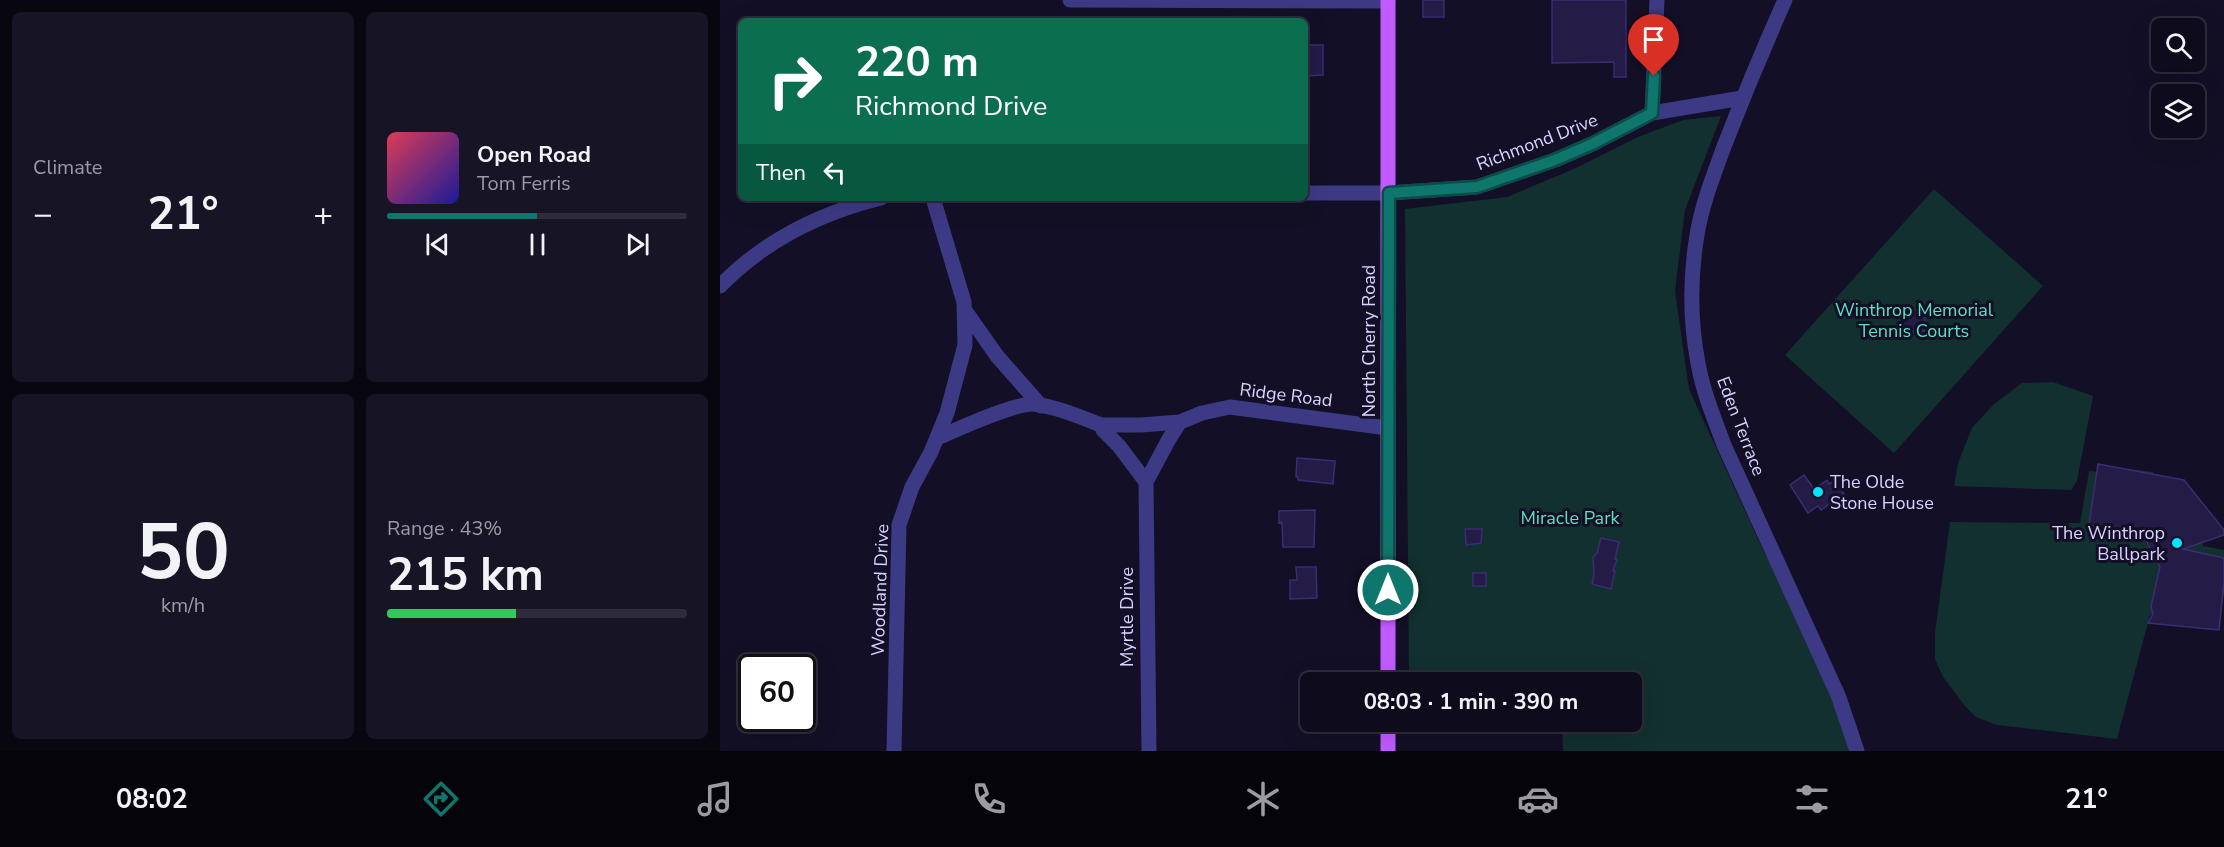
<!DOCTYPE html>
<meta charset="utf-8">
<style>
:root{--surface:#0e0b1c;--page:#171425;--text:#f1f3f6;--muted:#9b9ba3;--line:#2e2b3b;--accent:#0f766e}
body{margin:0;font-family:"Nunito Sans",sans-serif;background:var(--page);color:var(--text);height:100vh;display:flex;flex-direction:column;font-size:22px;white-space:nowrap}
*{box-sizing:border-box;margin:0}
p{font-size:20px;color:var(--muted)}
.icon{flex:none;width:33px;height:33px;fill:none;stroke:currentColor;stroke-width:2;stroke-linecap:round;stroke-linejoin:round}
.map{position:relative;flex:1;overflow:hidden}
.panel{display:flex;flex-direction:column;gap:12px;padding:12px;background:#08060f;width:720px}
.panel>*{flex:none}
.hud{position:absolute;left:18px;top:18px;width:570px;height:183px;border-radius:9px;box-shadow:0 6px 24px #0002,0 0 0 2px var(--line);background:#0b6e4f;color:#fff;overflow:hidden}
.buttons{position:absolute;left:1431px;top:18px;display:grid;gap:12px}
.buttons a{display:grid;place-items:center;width:54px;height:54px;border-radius:9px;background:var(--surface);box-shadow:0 6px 24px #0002,0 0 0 2px var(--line);font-size:30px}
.speed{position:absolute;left:18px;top:654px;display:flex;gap:12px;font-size:30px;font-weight:700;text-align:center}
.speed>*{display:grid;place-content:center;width:78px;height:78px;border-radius:50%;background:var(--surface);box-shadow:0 6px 24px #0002,0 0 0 2px var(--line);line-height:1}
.speed .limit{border:3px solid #111;border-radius:9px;background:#fff;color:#111}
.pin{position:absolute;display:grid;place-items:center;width:51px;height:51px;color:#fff;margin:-62px -26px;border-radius:50% 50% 50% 0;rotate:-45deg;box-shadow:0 0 6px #0007}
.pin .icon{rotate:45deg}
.me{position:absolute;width:66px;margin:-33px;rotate:0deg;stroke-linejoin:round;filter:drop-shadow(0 0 4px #0008)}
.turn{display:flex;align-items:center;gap:21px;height:126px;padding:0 18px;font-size:27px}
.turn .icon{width:78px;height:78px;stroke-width:2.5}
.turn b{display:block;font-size:42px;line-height:51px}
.then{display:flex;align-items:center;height:57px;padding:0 18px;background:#0003;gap:12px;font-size:22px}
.big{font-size:45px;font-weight:700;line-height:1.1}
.panel .card{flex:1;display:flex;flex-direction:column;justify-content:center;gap:9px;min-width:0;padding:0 21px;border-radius:9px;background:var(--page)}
.panel .dial{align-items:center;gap:0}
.dial b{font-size:78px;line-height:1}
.song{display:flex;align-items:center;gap:18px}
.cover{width:72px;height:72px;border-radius:9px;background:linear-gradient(135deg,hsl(350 70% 55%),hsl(240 70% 35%))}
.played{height:6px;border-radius:3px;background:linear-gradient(90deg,var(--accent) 50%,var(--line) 50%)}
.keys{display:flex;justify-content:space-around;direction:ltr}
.heat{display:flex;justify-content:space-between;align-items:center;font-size:33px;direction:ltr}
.charge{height:9px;border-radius:4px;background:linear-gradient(90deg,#34c759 43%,var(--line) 0)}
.panel .tiles{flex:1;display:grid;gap:12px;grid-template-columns:repeat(2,1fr)}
.trip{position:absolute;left:580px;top:672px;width:342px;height:60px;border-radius:9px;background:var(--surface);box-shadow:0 6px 24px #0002,0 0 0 2px var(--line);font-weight:700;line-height:60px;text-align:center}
.tab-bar{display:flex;height:96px;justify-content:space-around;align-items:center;background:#06040b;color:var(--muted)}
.tab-bar .icon{width:42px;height:42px}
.tab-bar .active{color:var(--accent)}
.tab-bar b{font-size:27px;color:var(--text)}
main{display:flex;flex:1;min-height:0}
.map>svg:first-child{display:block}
</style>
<main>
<section class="panel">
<div class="tiles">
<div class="card"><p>Climate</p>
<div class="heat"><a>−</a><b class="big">21°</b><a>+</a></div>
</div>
<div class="card">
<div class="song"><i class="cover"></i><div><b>Open Road</b><p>Tom Ferris</p></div></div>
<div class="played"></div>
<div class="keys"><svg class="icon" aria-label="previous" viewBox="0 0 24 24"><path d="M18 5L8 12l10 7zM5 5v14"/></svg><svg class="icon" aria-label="pause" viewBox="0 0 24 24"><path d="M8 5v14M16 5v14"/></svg><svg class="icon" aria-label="next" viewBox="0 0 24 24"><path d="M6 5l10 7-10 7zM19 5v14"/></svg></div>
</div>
<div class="card dial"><b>50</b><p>km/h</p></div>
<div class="card"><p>Range · 43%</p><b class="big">215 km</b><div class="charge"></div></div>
</div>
</section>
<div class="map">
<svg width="1504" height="751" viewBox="0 0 1504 751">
<rect width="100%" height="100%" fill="#130f26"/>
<path fill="#12302f" d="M1001,116L965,210L955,291L969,389L1045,554L1107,670L1135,751H843L842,722H912V682H689L685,209L787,197L856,168L918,137L963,120Z
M1214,189L1323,286L1174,453L1065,355Z
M1333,382L1373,396L1357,481L1351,490L1234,486L1238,463L1252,428L1274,404L1302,383Z
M1386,466L1433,472L1431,482L1483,536V546L1504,550V593L1500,625L1430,615L1397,739L1277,725L1256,717L1245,706L1223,677L1215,659V633L1230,522L1360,523L1369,471L1385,473Z"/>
<path fill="#241b47" stroke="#3b2d73" stroke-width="1.5" d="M703,0H724V17H703Z
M832,0H906V77H894V62L832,63Z
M585,45H603V75L585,76Z
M1182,310H1204L1205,331H1184Z
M577,458L615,461L613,484L578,480V477H576Z
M1378,464L1464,480L1504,530V535L1463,549L1504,558V581L1499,630L1428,623L1433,614L1431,606L1440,567L1426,540L1407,532L1369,525Z
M1084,475L1094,489L1107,480L1109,484L1115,480L1124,494L1101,510L1098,506L1088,513L1070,485Z
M595,510L594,547H563L562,522L559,523V511Z
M745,529H762L761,543L746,545Z
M881,538L899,542L895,559H897L893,571H895L891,589L872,584L874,575L873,557L877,553Z
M576,567H596L597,598L570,599V580H577Z
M753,573H766V586H753Z"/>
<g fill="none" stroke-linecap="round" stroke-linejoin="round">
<path stroke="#3d3a85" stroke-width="15" d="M350,0L668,1
M1065,0C1044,47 1024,95 1005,144C994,174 982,204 977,235C970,277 970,321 978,363C983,392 994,418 1004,445L1118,695L1137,751
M932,113L937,0
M585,193H669L757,187L835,160L872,144L932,113L1022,98
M0,286C44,241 100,213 161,198
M244,309L277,356L321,406
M381,425H421L460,422
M217,438C238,429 294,403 314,404C337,407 360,417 381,425L383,430L399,446L426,482
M174,751L179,525L192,487L211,452L227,413L245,345L244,302L213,198
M429,751L426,482L449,439L460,422L482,413L510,407L668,428"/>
<path stroke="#c25bff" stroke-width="15" d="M668,682V0
M668,751V722"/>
</g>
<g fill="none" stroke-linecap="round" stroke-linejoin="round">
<g stroke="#0a4d48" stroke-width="15">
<path id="route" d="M668,590L669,193L757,187L835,160L872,144L932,113L934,76"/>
</g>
<use href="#route" stroke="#0f766e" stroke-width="10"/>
</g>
<g fill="#00e5ff" stroke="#130f26" stroke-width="2">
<circle cx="1098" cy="492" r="6"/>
<circle cx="1457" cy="543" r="6"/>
</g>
<g text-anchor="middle" stroke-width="6" stroke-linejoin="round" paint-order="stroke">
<g font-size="18" fill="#d9d4ff" stroke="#130f26">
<text transform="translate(817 142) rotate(-21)" y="6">Richmond Drive</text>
<text transform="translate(649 341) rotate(-90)" y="6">North Cherry Road</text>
<text transform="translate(566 395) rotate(7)" y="6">Ridge Road</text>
<text transform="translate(1021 426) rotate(69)" y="6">Eden Terrace</text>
<text transform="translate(160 590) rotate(-88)" y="6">Woodland Drive</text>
<text transform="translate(407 617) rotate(-90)" y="6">Myrtle Drive</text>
</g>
<g font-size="18" fill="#5fe0c0" stroke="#130f26">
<text x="1194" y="316">Winthrop Memorial<tspan x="1194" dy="21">Tennis Courts</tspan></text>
<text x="850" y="524">Miracle Park</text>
</g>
<g font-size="18" fill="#d9d4ff" stroke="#130f26" text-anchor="start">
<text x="1110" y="488">The Olde<tspan x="1110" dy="21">Stone House</tspan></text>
<text x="1445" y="539" text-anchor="end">The Winthrop<tspan x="1445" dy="21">Ballpark</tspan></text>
</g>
</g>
</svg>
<div class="buttons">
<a><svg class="icon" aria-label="search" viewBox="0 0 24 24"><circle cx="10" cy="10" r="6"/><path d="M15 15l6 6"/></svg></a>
<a><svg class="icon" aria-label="layers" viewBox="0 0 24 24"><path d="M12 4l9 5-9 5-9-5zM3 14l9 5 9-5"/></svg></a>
</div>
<div class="speed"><div class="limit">60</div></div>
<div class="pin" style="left:934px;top:76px;background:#d93025"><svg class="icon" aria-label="arrive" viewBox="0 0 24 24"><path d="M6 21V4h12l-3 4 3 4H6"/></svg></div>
<svg class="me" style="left:668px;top:590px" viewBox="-20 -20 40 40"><circle r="17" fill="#0f766e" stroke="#fff" stroke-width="3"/><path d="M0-11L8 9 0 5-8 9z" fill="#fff"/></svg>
<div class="trip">08:03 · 1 min · 390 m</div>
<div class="hud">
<div class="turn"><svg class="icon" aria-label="right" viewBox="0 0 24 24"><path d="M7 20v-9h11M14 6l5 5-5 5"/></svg><div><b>220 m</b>Richmond Drive</div></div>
<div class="then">Then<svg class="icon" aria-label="left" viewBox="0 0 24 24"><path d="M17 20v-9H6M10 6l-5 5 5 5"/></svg></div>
</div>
</div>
</main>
<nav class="tab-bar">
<b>08:02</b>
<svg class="icon active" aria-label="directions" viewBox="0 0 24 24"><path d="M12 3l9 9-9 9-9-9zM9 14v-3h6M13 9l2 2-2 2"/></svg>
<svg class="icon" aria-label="music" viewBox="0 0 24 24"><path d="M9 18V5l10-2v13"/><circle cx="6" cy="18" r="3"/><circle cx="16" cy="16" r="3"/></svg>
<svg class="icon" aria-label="phone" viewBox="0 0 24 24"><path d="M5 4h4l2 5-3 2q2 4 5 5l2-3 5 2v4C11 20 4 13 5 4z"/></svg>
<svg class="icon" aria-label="climate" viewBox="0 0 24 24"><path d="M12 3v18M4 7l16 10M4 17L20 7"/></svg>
<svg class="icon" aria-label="car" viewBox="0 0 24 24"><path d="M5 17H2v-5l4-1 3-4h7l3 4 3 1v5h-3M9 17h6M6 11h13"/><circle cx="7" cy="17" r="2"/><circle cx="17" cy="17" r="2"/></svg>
<svg class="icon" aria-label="filters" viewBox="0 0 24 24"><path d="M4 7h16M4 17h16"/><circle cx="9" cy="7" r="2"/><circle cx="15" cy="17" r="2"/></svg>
<b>21°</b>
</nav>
